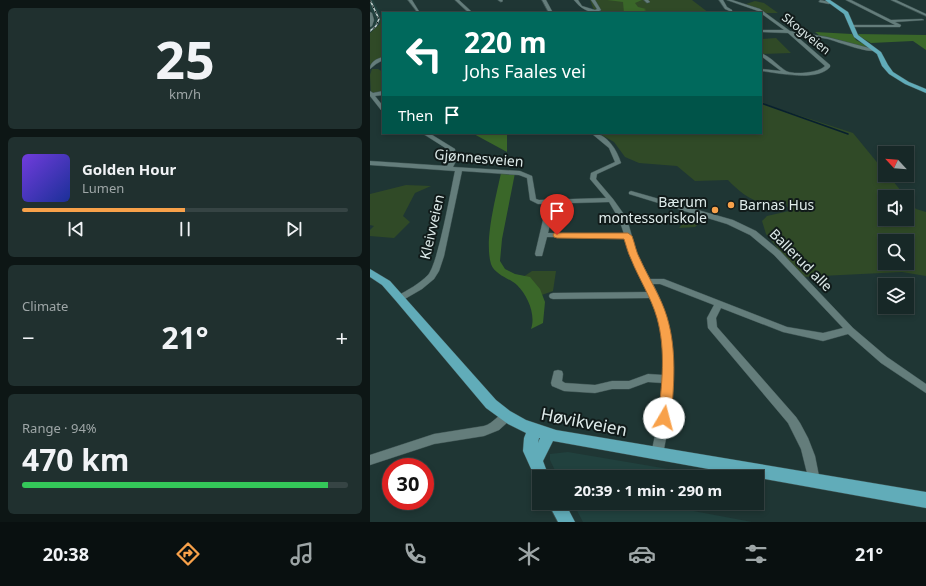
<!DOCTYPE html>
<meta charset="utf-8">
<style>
:root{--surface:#172827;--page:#20302f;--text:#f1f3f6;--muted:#9ea6a7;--line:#364444;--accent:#f8a14a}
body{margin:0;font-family:"Noto Sans",sans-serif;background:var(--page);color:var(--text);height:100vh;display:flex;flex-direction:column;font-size:15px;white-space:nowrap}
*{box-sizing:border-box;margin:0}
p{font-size:13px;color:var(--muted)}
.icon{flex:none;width:22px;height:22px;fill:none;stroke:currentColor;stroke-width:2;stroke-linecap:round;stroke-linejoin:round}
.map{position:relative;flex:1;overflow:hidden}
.drawer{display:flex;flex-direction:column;gap:8px;padding:8px;background:#0d1615;width:370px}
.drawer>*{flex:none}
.top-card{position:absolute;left:12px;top:12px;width:380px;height:122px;border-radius:0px;box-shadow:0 2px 6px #0003,0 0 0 1px var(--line);background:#00695c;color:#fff;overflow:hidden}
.needle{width:26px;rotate:296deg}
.buttons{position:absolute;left:508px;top:146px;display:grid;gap:8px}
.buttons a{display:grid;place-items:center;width:36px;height:36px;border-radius:0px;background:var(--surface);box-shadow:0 2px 6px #0003,0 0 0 1px var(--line);font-size:20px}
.speed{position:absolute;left:12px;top:458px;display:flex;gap:8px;font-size:20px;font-weight:700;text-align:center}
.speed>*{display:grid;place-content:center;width:52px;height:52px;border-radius:50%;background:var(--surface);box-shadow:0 2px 6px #0003,0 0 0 1px var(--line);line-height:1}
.speed .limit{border:6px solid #d22;background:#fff;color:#111}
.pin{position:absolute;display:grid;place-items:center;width:34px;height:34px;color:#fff;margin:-41px -17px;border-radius:50% 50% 50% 0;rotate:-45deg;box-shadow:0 0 4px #0007}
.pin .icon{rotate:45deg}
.me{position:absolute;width:44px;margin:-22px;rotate:8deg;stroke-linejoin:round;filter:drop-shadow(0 0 3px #0008)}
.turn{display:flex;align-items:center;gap:14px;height:84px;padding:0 16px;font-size:18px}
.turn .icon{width:52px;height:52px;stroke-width:2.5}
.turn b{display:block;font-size:28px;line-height:34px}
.then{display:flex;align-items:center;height:38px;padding:0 16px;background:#0003;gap:8px;font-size:15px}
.big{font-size:30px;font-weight:700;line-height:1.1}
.drawer .tile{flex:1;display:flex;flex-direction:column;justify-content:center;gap:6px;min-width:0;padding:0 14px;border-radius:6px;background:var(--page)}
.drawer .dial{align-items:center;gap:0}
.dial b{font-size:52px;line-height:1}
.song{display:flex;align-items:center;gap:12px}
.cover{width:48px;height:48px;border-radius:6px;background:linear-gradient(135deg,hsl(260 70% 55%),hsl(230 70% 35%))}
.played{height:4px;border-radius:2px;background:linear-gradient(90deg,var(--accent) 50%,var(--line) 50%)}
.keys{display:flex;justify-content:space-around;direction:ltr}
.heat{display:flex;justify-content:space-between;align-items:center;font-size:22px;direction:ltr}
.charge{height:6px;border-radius:3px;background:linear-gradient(90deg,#34c759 94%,var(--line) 0)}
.trip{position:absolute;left:162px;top:470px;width:232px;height:40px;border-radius:0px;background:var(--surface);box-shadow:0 2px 6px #0003,0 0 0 1px var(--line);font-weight:700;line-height:40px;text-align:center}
.tab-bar{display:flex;height:64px;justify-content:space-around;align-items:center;background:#091010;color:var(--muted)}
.tab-bar .icon{width:28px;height:28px}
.tab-bar .on{color:var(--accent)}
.tab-bar b{font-size:18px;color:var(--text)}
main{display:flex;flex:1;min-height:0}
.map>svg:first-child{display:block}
</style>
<main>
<section class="drawer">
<div class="tile dial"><b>25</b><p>km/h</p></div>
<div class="tile">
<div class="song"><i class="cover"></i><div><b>Golden Hour</b><p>Lumen</p></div></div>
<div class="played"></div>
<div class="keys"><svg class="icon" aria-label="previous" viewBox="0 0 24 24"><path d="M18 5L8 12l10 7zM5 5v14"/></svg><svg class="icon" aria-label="pause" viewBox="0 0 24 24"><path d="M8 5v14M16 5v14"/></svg><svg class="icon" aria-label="next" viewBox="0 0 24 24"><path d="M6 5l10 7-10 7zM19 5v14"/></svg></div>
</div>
<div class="tile"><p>Climate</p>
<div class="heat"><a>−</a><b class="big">21°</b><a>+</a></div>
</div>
<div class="tile"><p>Range · 94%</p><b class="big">470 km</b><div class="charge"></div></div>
</section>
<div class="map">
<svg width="556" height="522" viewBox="0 0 556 522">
<rect width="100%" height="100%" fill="#1f3634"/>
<path fill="#21413e" d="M0,0H3L12,18L10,24L0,33V28L4,23L5,18L0,8Z
M198,452L322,473V477H188L180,460V454Z
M203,503H318V510L382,522H213Z"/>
<path fill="#304a27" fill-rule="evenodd" d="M220,0H322L339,13H228L224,10Z
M385,1L394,3L408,13H396L376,4Z
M11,16H13V57L0,65V33L10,24Z
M406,38L421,53L391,54V39Z
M2,69H8L13,72V93L1,94L0,75Z
M391,101L397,105L483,133L515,172V175H518L536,197H515V219H537V198L546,209L556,212V276L532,272L431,277L396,234L392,221L397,216L419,211L416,203C408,200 401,203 393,203C381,201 366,189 358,180L325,181L307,166L269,163L255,157L244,142L228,133H391ZM515,241H537V263H515Z
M36,185L61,186L45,193L33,216L40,222L24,238L0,236V230L4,226L0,225V194Z
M321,214L336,217L325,227L309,228Z
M162,271H186L183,291L169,296L150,279Z"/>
<path fill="#3a6729" d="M237,0H272L265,3L268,7L276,9L274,10L282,13H254L253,2Z
M445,32L482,34L486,40L505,50L450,36Z
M485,34L556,35V50L543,41L501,43Z
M102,133H137V152Z
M131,173H145L132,239L130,261L135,269L145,274L160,277L170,289L175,302L173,323L161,329C166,315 158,296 147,285C139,278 125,275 121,264C114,241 126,197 131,173Z"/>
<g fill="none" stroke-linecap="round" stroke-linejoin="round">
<path stroke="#08202f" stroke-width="1.5" d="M391,103L478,134"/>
<g stroke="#3e5352" stroke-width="1">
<path id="minor" d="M38,0H42L50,13H48Z
M85,0H89L103,13H99Z
M128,0H132L133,1L131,2Z
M172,0H176L183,13H179Z
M204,0H208L212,6L225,10L227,9L221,0H225L231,10L227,12L228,13C219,13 210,8 204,0Z
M274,0H278L280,2L277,3Z
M349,0H353L357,7L362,10V12L355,9Z
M357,0H362L390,9L420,31L457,37L507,50C498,54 469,42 458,39C447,37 435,35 423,33L460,65V67C447,82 409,73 391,71V69L411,71L391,56V55L393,54C402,58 408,66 416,71C424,75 449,73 455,66L418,33L391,32V30H414L388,11Z
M450,0L460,2L461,3L459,4L449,2Z
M476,0H481L521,20L552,19L554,20L525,22L531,25L530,27H481L482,25H525Z
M521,0H526L556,14V16Z
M0,12L2,13L4,20L2,26L0,27Z
M13,57V60L6,64L0,69C0,62 6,59 13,57Z
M0,91L3,93L13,91V95L5,96L13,106V111L11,110L0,96Z
M52,133H59L85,149L86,161L83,167L150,171L162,176L166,199L169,200L236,198L220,179L221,173L245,162L239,148L221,133C237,133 247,150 251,163L227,174L226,179L243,199L253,213L259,226L267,254L280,279H294L417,327L453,333L473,328L404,255L380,235L357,224L259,194V192L261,191L363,220L386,231L410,251L483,328L517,357L556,384V393L511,363L478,334L453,341L440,338L413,332L351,308L346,318L347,327L426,417L430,423L438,438L445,456L450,481L448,485L444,487L440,485L431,449L418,423L338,328L337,318L344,305L290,284H283C312,339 305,395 293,454L291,458L287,459L283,458L281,454L289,417L293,383L278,382L259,389H242L225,393L194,391L182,386L181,383L184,371L188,370L192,371L193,374L192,381L195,383L225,385L242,381H259L278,374L293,375C294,349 292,322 281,298L183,299L180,298L179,296L180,294L183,293L278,292L259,254L255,238L177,237L172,256H166L165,254L173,220L177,218L181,220L178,233L254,234L249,219L239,202L168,204L160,200L157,178L149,175L92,171L74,256L69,271L64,279L52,289L33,300H27L26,298L27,296C38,290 49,284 58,275C68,264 81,189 85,171L0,165V161L77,166L80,161V151Z
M136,412L140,414L141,417L140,420L129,430L114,436L64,444L0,465V455L64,434L114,426C124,423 127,415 136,412Z"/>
</g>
<g stroke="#3e5352" stroke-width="1">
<path id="major" d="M455,0H460L478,12L488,35L511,52L518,65L523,72L539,82L556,89V93L535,84L519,74L512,66L507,54L484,37L474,14Z
M0,269L20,281L126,400L140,411L156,420L186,430L556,492V508L183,441L173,461L179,477H169V483L167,482L153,451L154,438L156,433L138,424L116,408L26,301L12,285L0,277ZM169,438H170L168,443Z
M178,503H195L205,522H188Z"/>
</g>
<use href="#minor" fill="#647d7b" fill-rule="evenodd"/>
<use href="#major" fill="#61acb9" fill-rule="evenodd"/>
<g stroke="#c5d4d3" stroke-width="1.5">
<path id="rail" d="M0,0L9,19L6,26L0,31"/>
</g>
<use href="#rail" stroke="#111b1a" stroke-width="1" stroke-dasharray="3" stroke-linecap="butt"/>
</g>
<path fill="#f8a14a" stroke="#a16930" d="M184,233H258L262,236C265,244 266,252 270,259C279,279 291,297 297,317C307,350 304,385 301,418L299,422L294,423L290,422L288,418C292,385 296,350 287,318C281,297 269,279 261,259C258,253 256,245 254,239L187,238L184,237L183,235Z"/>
<g fill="#f8a14a" stroke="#111b1a" stroke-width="1.5">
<circle cx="361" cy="205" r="4"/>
<circle cx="345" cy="210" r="4"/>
</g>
<g text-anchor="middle" stroke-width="4" stroke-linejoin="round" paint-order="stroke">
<g font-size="12" fill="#deebea" stroke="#111b1a">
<text transform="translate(436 34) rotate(39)" y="4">Skogveien</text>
</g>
<g font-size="14" fill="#deebea" stroke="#111b1a">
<text transform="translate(109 158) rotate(5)" y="5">Gjønnesveien</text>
<text transform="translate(62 227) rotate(-77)" y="5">Kleivveien</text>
<text transform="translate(431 260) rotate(45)" y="5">Ballerud alle</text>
</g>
<g font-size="14" fill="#deebea" stroke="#111b1a" text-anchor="end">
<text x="337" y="207">Bærum<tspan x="337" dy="16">montessoriskole</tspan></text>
<text x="369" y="210" text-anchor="start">Barnas Hus</text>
</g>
<g font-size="17" fill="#deebea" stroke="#111b1a">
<text transform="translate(214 422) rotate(11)" y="6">Høvikveien</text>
</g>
</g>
</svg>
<div class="buttons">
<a><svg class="needle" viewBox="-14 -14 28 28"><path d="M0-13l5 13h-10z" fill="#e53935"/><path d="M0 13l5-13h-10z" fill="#9ea6a7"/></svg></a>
<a><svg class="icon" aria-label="sound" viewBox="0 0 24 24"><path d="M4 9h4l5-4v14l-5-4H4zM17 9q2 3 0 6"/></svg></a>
<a><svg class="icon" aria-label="search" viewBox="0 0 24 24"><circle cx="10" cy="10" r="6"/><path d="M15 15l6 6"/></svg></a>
<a><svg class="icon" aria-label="layers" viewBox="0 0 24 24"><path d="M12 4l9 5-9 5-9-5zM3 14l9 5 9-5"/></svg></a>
</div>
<div class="speed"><div class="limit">30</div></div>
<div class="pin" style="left:187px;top:235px;background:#d93025"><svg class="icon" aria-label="arrive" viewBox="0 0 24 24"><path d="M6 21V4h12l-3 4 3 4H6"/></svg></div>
<svg class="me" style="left:294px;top:418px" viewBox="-20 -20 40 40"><circle r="19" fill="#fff"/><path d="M0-13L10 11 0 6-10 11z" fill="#f8a14a"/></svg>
<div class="trip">20:39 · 1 min · 290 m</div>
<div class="top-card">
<div class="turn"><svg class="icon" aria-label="left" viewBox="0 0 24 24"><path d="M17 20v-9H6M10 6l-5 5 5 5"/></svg><div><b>220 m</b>Johs Faales vei</div></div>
<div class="then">Then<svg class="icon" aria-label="arrive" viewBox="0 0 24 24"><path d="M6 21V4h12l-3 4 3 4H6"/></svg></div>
</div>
</div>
</main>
<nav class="tab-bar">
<b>20:38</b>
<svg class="icon on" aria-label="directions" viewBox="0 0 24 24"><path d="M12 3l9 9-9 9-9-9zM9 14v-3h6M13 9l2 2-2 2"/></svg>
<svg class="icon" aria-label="music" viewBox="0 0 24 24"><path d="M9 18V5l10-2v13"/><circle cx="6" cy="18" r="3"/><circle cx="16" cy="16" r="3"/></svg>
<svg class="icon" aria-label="phone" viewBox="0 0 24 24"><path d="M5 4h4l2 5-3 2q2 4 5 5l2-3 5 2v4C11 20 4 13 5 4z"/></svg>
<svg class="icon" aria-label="climate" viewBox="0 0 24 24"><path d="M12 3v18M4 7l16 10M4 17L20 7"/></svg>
<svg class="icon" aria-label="car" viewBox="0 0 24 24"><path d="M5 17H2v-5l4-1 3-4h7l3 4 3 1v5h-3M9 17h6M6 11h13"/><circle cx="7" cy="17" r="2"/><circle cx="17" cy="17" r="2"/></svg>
<svg class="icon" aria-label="filters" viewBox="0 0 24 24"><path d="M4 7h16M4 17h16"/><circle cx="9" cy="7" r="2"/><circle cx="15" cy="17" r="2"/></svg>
<b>21°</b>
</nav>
